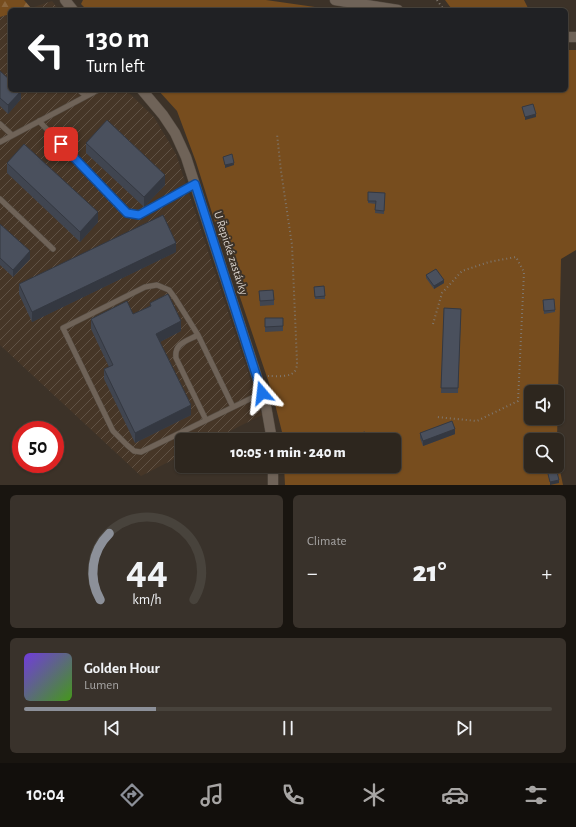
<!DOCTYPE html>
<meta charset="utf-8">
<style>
:root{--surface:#2d261e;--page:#39322b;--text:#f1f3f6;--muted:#a7a5a4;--line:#48433c;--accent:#8c9099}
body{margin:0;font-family:"Alegreya Sans",sans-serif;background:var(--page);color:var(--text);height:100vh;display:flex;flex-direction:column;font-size:15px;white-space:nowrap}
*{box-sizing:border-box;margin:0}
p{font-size:13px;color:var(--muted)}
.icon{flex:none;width:22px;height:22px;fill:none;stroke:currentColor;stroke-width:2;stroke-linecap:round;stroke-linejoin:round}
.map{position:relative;height:485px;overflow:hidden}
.drawer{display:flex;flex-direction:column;gap:10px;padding:10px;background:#191510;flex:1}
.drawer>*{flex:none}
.guide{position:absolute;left:8px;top:8px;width:560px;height:84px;border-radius:6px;box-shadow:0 1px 3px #0004,0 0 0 1px var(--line);background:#202124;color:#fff;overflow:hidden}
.tools{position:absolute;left:524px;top:385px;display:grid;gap:8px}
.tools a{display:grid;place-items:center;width:40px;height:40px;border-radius:6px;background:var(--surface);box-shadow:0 1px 3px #0004,0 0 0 1px var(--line);font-size:20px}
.speed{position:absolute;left:12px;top:421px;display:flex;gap:8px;font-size:20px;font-weight:700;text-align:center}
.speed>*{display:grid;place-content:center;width:52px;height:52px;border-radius:50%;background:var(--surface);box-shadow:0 1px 3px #0004,0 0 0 1px var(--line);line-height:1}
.speed .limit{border:6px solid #d22;background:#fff;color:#111}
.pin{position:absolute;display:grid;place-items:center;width:34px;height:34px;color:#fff;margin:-17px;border-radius:8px;box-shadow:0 2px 6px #0006}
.me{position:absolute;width:44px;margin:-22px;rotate:343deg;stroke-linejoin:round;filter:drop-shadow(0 0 3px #0008)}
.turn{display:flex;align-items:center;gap:14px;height:84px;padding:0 12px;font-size:18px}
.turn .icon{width:52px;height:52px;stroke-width:2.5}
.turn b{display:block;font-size:28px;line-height:34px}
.big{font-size:30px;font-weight:800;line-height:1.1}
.drawer .tile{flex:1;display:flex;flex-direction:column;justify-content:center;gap:6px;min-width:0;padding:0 14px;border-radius:6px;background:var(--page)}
.drawer .dial{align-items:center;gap:0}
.dial svg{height:104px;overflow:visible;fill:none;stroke:var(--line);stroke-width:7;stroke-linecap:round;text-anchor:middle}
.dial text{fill:var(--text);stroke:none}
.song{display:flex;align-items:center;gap:12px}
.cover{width:48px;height:48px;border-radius:6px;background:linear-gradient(135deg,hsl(260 70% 55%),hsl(100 70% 35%))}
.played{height:4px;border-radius:2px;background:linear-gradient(90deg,var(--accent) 25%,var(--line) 25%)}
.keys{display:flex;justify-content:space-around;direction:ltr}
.heat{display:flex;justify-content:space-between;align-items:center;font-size:22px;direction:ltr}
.drawer .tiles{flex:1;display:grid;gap:10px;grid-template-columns:1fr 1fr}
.tile:last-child{grid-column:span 2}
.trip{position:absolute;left:175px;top:433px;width:226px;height:40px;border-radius:6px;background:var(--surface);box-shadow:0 1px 3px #0004,0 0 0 1px var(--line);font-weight:800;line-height:40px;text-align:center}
.tabs{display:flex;height:64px;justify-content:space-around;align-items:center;background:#120f0c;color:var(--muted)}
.tabs .icon{width:28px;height:28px}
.tabs .on{color:var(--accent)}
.tabs b{font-size:18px;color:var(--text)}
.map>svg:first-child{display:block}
</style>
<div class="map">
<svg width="576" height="485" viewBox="0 0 576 485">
<defs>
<pattern id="industrial-furrows" width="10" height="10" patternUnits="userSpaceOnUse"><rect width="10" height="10" fill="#463627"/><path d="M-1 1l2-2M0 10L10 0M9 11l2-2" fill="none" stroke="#605245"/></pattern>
<pattern id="forest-firs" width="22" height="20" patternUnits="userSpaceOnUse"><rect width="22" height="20" fill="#774d1e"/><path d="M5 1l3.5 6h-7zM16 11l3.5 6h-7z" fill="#8a663e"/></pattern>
</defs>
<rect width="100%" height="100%" fill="#3c3228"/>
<path fill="url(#industrial-furrows)" d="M52,1L59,10H23L31,8Z
M10,14V90H126L154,117L176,154L262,415L212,440H182V455L141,476L0,345V17Z"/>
<path fill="url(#forest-firs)" d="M0,0H24L31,8L23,10H10V14L0,17Z"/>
<path fill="#774d1e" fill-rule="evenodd" d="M83,0H266L336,10H87L81,4Z
M445,0H524L529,10H462L451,8Z
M566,50H576V250L561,259L557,440H531V466H557V457L563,485H285L284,466H394V440H284L272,392L218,232L196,162L177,111L158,90H566ZM531,392H557V418H531Z"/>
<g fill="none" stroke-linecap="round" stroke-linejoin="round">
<g stroke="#574e45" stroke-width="6">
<path id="lane" d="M79,90L86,96
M39,121L127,213L139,215L195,184
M0,124L12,135
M0,142L98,90
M0,199L53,249
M198,335C187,341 174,343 176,358L206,420
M233,407L198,335L175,298L169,290L157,285L145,287L63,328L113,431L127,445L134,451L141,452L262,393"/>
</g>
<g stroke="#574e45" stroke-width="11">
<path id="secondary" d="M65,0L73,10
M335,0L398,10
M566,37H576
M142,90L163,115L175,133L186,157L257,377L266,406L272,440
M273,485V466"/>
</g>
<path stroke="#7f776e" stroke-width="2" stroke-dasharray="1 3" stroke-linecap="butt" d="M437,0L444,10
M433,324L442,293L462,271L489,262L516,257L524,272L518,401L477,421L437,417
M268,376C276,376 293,378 296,369C297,366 297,364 297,362L292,245L281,171L277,134"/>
<use href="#lane" stroke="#6f6358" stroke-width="5"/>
<use href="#secondary" stroke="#6f6358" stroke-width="10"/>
</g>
<path fill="#404550" d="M0,71L21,99L8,114L0,106Z
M86,143L165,185L144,207L86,153Z
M7,163L98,222L80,242L7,173Z
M368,192L385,193L384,214L375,213L376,204L368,203Z
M0,224L30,259L13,277L0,265Z
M176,252L32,322L19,294V284Z
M426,275L444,283L434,289L426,278Z
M324,286L325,299H315L314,287Z
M259,291L274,300V305L260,306Z
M543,300L555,310V312L544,314Z
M150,303L181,331L160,342L191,415L135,443L104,379V369L109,367L91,329V319L133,314L150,306Z
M444,308L461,309L458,393H441Z
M265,318L283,326V331L265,332Z
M420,433L455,434L423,446L420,438Z"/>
<path fill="#343841" d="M21,91V99L8,114V105Z
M536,114V117L525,120V117Z
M234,163V165L225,168V165Z
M165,175V185L144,207V197Z
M98,212V222L80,242V232Z
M176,243V252L32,322V312Z
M30,251V259L13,277V270Z
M444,280V283L434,289V286Z
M181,321V331L156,344V334Z
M191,405V415L135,443V433Z
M455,429V434L423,446V441Z
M559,480V483L550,485V482Z"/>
<path fill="#4a505d" stroke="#343841" d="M0,71L10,80V90H21V91L8,105L0,98Z
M533,104L536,114L525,117L522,107Z
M107,120L165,175L144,197L86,143Z
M24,144L98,212L80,232L7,163Z
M232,154L234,163L225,165L223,157Z
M368,192L385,193L384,211L375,210L376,201H368Z
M163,215L176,243L32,312L19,284Z
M0,224L30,251L13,270L0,258Z
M436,269L444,280L434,286L426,275Z
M324,286L325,296L315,297L314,287Z
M273,290L274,300L260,301L259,291Z
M168,294L181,321L156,334L191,405L135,433L104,369L113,365L91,319L127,301L133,314L151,306L150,303Z
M554,299L555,310L544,311L543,300Z
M444,308L461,309L458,388H441Z
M265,318H283V326L265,327Z
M452,421L455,429L423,441L420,433Z
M365,432L367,440H358L356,434Z
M232,435L234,440H223Z
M556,468L559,480L550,482L547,470Z"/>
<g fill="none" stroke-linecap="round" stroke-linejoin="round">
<g stroke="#114b97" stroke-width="10">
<path id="route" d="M61,144L127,213L139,215L195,184L262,393"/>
</g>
<use href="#route" stroke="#1a73e8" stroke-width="7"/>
</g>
<g text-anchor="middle" stroke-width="4" stroke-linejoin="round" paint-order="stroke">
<g font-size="12" fill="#dcd5cf" stroke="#3c3228">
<text transform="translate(231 253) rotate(72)" y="4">U Řepické zastávky</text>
</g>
</g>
</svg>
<div class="tools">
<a><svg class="icon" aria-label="sound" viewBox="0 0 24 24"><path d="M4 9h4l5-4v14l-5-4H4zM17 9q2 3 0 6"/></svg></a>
<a><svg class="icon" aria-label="search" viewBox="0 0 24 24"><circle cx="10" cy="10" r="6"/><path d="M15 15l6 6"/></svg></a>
</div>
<div class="speed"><div class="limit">50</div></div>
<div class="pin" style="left:61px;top:144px;background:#d93025"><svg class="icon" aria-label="arrive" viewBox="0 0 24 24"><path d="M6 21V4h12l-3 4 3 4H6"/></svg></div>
<svg class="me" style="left:262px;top:393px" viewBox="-20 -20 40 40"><path d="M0-17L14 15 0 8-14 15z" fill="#1a73e8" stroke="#fff" stroke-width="4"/></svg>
<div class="trip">10:05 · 1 min · 240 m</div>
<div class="guide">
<div class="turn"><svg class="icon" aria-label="left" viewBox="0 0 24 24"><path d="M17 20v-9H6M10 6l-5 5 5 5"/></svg><div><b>130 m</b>Turn left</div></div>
</div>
</div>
<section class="drawer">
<div class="tiles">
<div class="tile dial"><svg viewBox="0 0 100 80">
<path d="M14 69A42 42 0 1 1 86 69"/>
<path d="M14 69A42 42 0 0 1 21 18" stroke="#8c9099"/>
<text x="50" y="56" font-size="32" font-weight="700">44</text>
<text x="50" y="72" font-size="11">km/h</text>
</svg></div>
<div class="tile"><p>Climate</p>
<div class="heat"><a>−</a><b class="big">21°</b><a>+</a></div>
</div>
<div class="tile">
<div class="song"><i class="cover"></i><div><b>Golden Hour</b><p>Lumen</p></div></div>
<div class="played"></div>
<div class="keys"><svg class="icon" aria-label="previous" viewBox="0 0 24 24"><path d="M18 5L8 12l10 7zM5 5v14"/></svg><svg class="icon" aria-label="pause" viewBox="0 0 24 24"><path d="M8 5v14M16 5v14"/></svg><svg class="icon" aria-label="next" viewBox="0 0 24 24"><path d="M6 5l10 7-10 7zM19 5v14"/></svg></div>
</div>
</div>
</section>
<nav class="tabs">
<b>10:04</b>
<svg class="icon on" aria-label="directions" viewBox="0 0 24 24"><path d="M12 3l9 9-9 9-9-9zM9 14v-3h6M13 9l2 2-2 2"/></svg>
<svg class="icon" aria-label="music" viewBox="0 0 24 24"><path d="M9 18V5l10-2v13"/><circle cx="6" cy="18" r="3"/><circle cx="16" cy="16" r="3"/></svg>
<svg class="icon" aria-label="phone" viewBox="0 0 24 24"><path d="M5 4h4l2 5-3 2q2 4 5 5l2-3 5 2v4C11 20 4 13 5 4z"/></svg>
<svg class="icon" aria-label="climate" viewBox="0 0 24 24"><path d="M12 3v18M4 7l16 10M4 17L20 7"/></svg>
<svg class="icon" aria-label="car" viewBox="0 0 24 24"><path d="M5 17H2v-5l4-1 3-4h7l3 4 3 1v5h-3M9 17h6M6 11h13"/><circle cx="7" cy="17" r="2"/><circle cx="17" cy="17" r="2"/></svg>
<svg class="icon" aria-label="filters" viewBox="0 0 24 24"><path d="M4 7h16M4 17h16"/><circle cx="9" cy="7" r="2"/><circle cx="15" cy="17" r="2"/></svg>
</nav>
